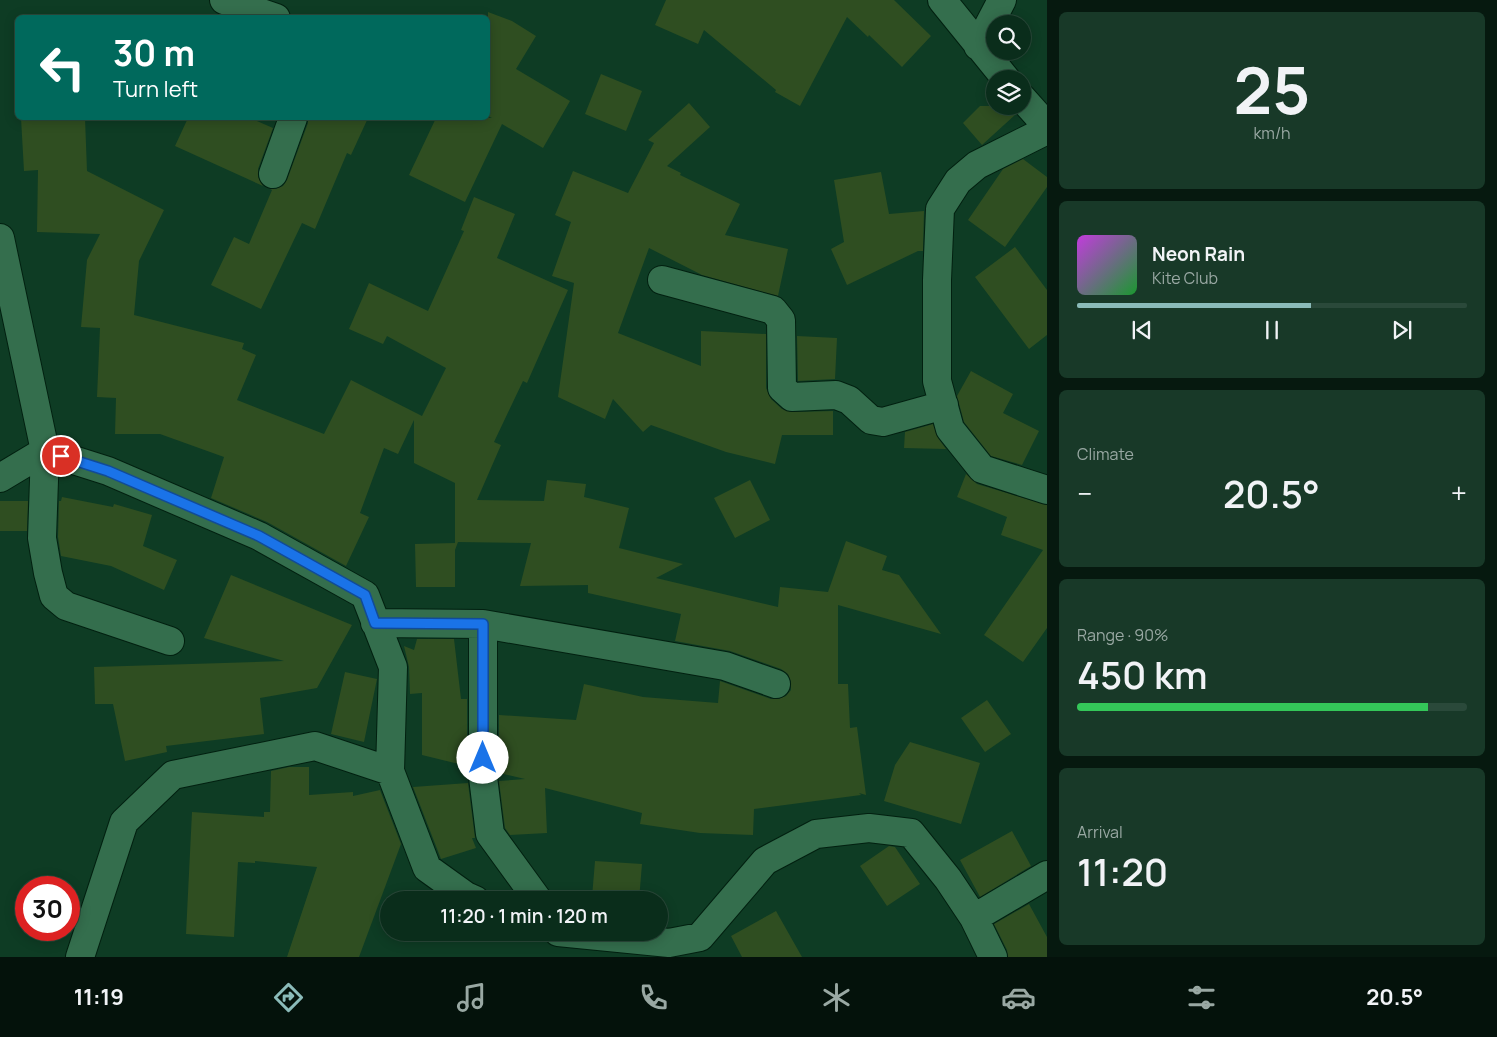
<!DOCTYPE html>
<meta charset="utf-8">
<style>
:root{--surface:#0a2d1b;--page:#183928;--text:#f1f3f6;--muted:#99a8a3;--line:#2a493a;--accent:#8bbbb9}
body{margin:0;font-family:Manrope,sans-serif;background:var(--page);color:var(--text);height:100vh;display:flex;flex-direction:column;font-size:19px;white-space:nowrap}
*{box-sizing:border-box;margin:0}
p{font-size:16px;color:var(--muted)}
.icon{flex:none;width:28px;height:28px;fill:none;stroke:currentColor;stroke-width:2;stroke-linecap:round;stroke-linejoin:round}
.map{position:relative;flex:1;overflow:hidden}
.details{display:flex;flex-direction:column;gap:12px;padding:12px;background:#06190f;width:450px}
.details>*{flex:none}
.guide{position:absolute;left:15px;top:15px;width:475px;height:105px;border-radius:8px;box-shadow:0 2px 12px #0003,0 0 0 1px var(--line);background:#00695c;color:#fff;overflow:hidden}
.buttons{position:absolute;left:986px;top:15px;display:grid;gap:10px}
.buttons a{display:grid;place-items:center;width:45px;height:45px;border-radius:50%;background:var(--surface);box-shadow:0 2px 12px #0003,0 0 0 1px var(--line);font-size:25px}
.speed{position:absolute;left:15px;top:876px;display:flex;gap:10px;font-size:25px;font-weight:700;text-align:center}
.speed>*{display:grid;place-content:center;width:65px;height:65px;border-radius:50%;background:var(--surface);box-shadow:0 2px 12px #0003,0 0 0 1px var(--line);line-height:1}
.speed .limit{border:8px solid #d22;background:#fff;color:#111}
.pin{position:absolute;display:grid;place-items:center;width:42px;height:42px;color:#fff;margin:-21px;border:2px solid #fff;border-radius:50%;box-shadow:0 1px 5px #0007}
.me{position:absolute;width:55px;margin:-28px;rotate:0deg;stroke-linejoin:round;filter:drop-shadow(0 0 4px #0008)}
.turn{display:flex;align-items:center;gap:18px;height:105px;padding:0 15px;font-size:22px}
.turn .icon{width:65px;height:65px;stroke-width:2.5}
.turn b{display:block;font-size:35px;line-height:42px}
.big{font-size:38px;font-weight:600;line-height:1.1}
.details .tile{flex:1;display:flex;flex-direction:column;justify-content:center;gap:8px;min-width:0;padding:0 18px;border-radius:8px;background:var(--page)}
.details .dial{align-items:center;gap:0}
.dial b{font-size:65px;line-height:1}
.song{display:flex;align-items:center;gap:15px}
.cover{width:60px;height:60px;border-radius:8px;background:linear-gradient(135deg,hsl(290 70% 55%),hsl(130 70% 35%))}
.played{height:5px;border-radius:2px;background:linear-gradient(90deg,var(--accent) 60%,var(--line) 60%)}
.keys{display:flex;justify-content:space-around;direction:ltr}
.heat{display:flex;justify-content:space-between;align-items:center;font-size:28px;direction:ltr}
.charge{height:8px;border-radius:4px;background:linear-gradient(90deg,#34c759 90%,var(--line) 0)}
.trip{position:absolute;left:380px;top:891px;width:288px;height:50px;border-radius:25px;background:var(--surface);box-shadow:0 2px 12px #0003,0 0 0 1px var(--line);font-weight:600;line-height:50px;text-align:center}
.tabs{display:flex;height:80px;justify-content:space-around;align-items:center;background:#04120b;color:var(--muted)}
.tabs .icon{width:35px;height:35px}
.tabs .on{color:var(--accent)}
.tabs b{font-size:22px;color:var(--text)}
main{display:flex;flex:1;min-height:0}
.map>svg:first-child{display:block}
</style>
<main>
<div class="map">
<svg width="1047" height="957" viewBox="0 0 1047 957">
<rect width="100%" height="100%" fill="#0e3c24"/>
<path fill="#2f4e21" d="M666,0H894L931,36L902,67L869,35L868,37L847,17L800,106L775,92L776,90L704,30L698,44L655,25Z
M488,12L512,21L536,36L516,69L570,101L543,148L502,124L465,202L409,175L436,118H492L488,116Z
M601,74L642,91L626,131L585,114Z
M689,103L710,127L667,166L681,173L680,175L740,204L725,235L788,249L778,296L702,275L649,248L618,333L701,366V331L766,334V388L771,399L782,409L792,412L833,411V435H782L775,464L726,452L651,425L643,432L613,399L605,419L558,397L574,283L552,276L571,222L555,215L573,171L628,193L654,143L648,140Z
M980,106H1009L1016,114L982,145L963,123Z
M21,118H85L87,171L164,210L139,261L134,315L244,343L242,349L256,355L237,400L324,434L351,380L422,416L446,368L387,336L383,344L349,329L369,283L428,311L464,231L461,230L474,197L515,214L497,258L568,290L527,383L523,381L494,442L501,445L477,500L544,501L547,480L586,484L584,497L629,508L619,548L683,564L656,578L778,607L780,587L828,592L846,541L887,556L882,570L899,575L941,634L838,605V684H848L850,728L857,727L866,795L859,793L861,795L754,809L753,835L700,833L640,824L642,813L545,788L547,833L510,835L505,828L499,781L525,779L499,773V715L576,720L584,684L643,697L718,703L720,681L771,699H778L786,696L791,690V682L788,674L781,669L730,651L675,641L681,614L588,593V585L520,586L531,543L458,542L455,550V587H416L415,544L455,543V483L414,463V420L398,454L384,448L360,513L369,517L346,566L267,522L211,498L224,457L160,434H115L116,398L97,397L100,328L81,327L87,260L100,234L37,232L38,170L24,171Z
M188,118H250L273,128L258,169V177L263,186L175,146Z
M308,118H368L351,155L347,153L315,229L302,223L261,309L211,285L234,237L249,244L272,190L270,189H276L283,186L287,180L308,123Z
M1023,159L1047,177V187L1005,247L968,220L1003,169Z
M881,172L889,214L924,211L923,251H918L847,285L831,249L844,242L834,180Z
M1015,247L1047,290V335L1029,349L975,277Z
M797,336L837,338L835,379L798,381Z
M971,371L1013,394L1003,413L1039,431L1022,465L991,456L964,422L957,396Z
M933,424L938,438L946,449L904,448L905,432Z
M966,474L977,484L1047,505V628L1023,662L984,635L1043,550L1001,535L1007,517L957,497Z
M750,480L770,520L735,538L714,498Z
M62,497L113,507L114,504L152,515L143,546L177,560L164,590L111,566L61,556L58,537L59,501H61Z
M0,501H28L27,531H0Z
M231,575L352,625L317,688L260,698L264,734L166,746L167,752L125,761L113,704H95L94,667L284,661L204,638Z
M417,639H454L461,699H467V766L422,755V693L410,694L409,667L404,646L414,650Z
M345,672L377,679L364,742L331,734Z
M987,700L1011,734L985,752L961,718Z
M910,742L980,763L961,824L884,801L895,765Z
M289,767H309V795L353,792V796L380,790L401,844L359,957H287L317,867L255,861V863L238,862L234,937L186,934L192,812L264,817V812H270L271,771Z
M468,783L475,838H472L476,848L441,859L413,787Z
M1012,831L1031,866L980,897L960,860Z
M889,846L895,847L920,884L887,906L860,866Z
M595,861L642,864L639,900L592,897Z
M1029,904L1047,937V957H1008L1007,950L994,924Z
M776,911L802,957H742L731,936Z"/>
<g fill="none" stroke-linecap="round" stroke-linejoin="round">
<g stroke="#022010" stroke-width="30">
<path id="street" d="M224,0L276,18
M942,0L1006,79
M978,46L1002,0
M1022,98L1047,126
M1047,130L977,165L958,181L940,209L937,280V381L950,429L982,469L1047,490
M273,174L293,118
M0,238L45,451L108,471L259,536L365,595L393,667L390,771L427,868L466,896L475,900
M662,280L773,310L781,320L782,388L792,397L836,395L849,400L871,420L883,422L944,405
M0,478L45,451L42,538L48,573L54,596L66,606L170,641
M375,623L483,624L725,666L776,684
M483,624V777L490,834L538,900
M974,918L1047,875
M558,932L669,943L700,937L765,861L816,834L869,828L911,833L948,879L974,918L993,957
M80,957L124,822L173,775L315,746L390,771"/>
</g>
<use href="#street" stroke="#346e4d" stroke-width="28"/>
</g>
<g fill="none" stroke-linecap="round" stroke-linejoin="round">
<g stroke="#114b97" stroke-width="12">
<path id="route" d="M61,456L108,471L259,536L365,595L375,623L483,624V758"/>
</g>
<use href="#route" stroke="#1a73e8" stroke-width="9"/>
</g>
</svg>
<div class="buttons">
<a><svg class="icon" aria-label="search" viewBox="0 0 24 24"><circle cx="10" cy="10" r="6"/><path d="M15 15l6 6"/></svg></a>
<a><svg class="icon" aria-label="layers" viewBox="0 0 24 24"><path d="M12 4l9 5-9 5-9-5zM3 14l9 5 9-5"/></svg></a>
</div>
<div class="speed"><div class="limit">30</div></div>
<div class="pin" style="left:61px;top:456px;background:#d93025"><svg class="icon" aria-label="arrive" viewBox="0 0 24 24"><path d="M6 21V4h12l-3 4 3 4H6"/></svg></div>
<svg class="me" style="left:483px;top:758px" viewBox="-20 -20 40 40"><circle r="19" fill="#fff"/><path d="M0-13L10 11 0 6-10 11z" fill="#1a73e8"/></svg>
<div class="trip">11:20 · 1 min · 120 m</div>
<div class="guide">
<div class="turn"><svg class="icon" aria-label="left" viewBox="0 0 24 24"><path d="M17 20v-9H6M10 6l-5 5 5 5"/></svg><div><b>30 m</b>Turn left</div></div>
</div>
</div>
<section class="details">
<div class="tile dial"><b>25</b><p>km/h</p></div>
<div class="tile">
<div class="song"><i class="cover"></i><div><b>Neon Rain</b><p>Kite Club</p></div></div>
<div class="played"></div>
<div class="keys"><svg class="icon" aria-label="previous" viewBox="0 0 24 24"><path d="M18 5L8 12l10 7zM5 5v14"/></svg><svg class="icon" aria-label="pause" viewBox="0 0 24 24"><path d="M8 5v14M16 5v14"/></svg><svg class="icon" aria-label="next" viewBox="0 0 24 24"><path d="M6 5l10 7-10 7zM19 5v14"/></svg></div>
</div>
<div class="tile"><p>Climate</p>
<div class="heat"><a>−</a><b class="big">20.5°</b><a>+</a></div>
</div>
<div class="tile"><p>Range · 90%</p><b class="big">450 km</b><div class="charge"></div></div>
<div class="tile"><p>Arrival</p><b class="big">11:20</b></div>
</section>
</main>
<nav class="tabs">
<b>11:19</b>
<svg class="icon on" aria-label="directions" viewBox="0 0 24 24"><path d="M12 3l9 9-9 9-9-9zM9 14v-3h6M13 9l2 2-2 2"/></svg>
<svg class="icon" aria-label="music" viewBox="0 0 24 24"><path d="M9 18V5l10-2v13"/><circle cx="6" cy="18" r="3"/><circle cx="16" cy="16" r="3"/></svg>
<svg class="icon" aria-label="phone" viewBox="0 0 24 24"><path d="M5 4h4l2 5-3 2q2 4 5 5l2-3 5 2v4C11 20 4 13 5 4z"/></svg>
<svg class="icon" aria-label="climate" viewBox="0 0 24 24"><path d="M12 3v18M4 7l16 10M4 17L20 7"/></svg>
<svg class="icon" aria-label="car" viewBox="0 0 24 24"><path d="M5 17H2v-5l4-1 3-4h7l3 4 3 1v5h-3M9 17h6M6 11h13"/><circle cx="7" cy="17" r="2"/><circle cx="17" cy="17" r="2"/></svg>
<svg class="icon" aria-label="filters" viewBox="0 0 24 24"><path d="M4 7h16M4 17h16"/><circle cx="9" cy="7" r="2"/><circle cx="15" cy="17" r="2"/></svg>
<b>20.5°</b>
</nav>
